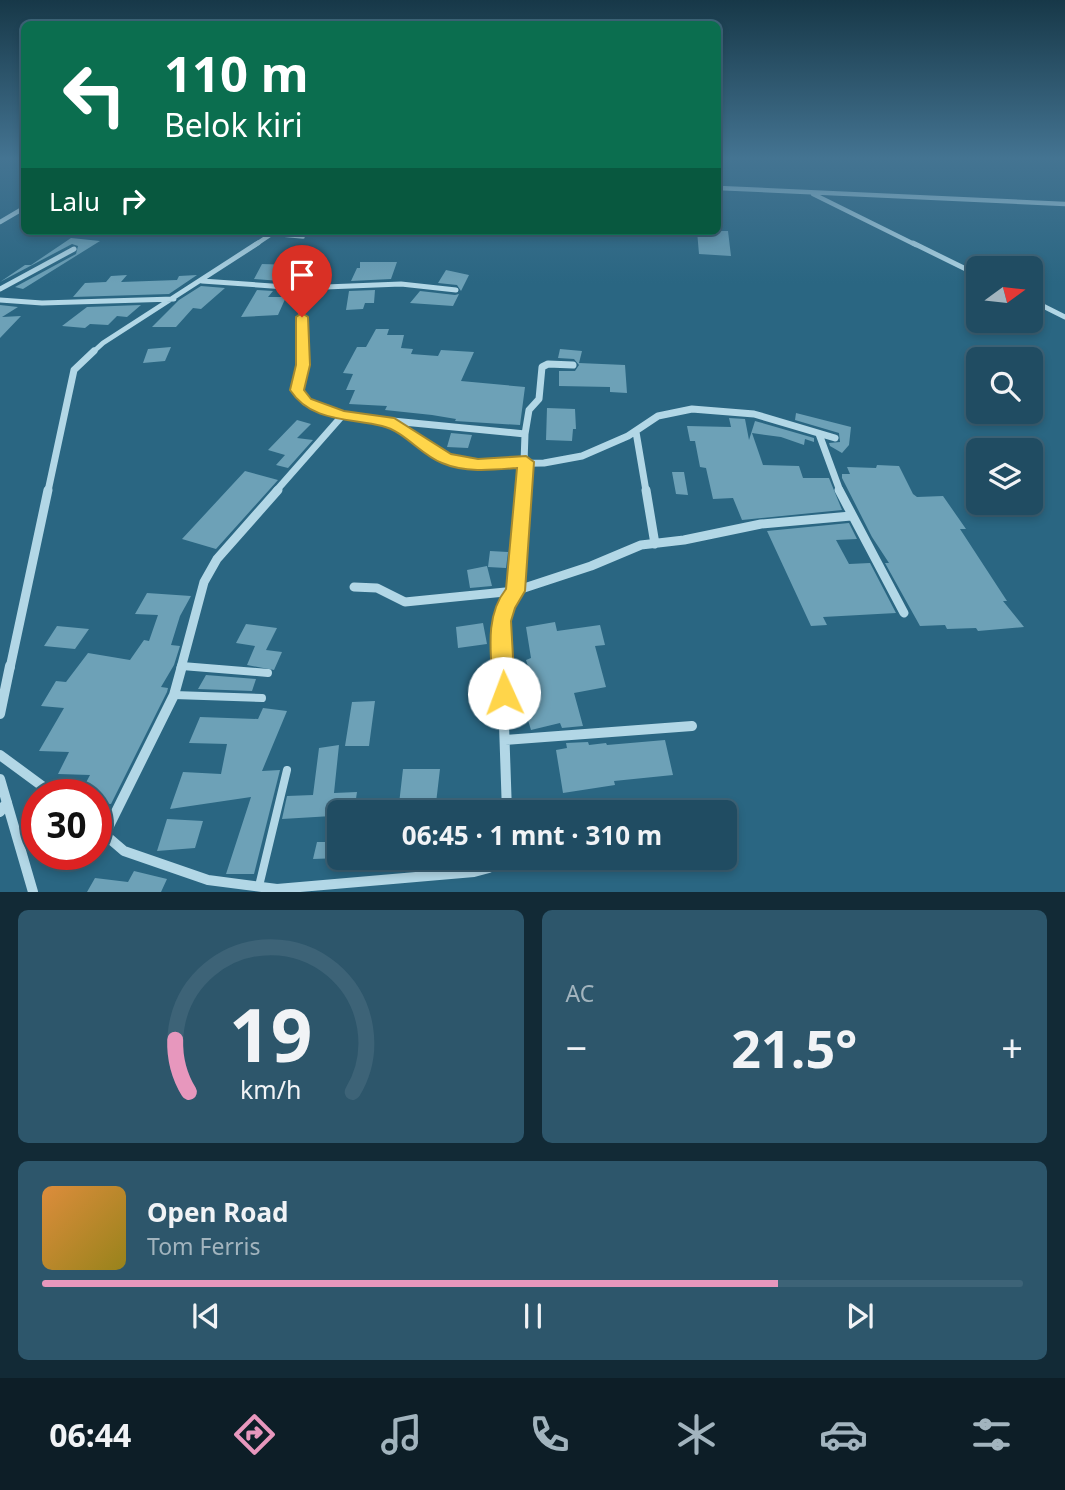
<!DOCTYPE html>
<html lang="id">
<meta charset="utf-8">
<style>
:root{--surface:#204c62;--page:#2d566b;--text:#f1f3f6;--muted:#a2b4be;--line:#3d6377;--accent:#e797bd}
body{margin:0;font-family:"Noto Sans",sans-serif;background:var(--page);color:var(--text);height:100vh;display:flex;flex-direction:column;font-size:26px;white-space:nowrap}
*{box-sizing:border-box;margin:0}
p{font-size:23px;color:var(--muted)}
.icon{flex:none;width:38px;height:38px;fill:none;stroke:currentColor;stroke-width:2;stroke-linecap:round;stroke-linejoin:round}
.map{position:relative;height:892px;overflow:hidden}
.side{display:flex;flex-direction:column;gap:18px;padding:18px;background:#122a36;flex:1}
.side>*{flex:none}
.guide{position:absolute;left:21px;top:21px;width:700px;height:214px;border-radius:10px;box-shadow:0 4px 10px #0003,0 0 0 2px var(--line);background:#0b6e4f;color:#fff;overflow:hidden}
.needle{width:46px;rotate:75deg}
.fabs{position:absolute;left:966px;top:256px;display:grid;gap:14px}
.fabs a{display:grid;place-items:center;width:77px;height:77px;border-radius:10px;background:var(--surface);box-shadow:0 4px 10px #0003,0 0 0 2px var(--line);font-size:35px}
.speed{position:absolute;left:21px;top:779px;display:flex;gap:14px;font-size:35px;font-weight:700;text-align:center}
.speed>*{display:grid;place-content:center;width:91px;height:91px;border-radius:50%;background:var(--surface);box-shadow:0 4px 10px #0003,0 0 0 2px var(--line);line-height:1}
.speed .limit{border:10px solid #d22;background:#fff;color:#111}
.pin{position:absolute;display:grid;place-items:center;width:60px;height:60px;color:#fff;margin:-72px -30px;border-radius:50% 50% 50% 0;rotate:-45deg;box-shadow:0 0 7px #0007}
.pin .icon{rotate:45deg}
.me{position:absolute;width:77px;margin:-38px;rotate:358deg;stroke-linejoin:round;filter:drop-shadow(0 0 5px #0008)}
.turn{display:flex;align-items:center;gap:24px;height:147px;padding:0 28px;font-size:32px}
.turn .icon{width:91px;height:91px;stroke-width:2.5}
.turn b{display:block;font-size:49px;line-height:60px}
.then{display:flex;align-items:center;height:66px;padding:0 28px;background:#0003;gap:14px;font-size:26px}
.big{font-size:52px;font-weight:700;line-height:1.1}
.side .tile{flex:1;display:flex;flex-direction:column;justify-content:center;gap:10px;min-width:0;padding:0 24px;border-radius:10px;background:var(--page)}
.side .dial{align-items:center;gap:0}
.dial svg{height:182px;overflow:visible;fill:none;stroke:var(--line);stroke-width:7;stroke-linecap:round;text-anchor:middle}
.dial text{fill:var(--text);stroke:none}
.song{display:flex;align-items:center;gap:21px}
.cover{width:84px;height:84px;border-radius:10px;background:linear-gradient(135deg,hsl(30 70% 55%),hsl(50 70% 35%))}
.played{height:7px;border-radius:4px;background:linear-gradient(90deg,var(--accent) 75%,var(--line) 75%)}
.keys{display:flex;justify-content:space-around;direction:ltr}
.heat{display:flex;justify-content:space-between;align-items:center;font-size:38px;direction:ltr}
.side .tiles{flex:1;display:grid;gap:18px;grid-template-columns:1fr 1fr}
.tile:last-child{grid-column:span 2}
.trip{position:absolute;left:327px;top:800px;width:410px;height:70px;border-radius:10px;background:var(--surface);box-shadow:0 4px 10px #0003,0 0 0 2px var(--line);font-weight:700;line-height:70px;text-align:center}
.dock{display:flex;height:112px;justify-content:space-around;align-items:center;background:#0d1e27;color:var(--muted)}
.dock .icon{width:49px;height:49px}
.dock .on{color:var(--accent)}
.dock b{font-size:32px;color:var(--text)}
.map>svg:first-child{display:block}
</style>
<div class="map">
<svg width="1065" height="892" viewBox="0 0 1065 892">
<rect width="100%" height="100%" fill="#2a6682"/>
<path fill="#6da1b7" d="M697,231H728L731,256L699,254Z
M71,238L100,241L23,289L15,287L76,254L78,246L72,244L0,282L25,265H31Z
M360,262H397L391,279L351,281L357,268H360Z
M262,264L294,265L281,281L254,279Z
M446,270L469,275L461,291L457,285L438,283Z
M127,275L121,282L177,280L179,276L197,275L169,294L73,297L85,283L106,282L111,276Z
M201,286L225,288L201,309L193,308L176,327H152L179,300Z
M257,290L273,291L268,297H286L278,315L241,317Z
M375,290L374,303H365L363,309L346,310L349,291Z
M420,291L455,295L459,294L453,306L410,303Z
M0,305L18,307L2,317L21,316L0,338Z
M141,305L127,317L117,316L108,325L90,324L85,328L62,326L87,307Z
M376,329H389L387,335H404L401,348L413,349L411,354L438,356L441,350L474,352L461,381L525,387L520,425L455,421L456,419L432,415L385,410L387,406L349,404L355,390H346L353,374L343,373L357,347H366Z
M171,347L165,361L143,363L148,349Z
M560,349L582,351L579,363L625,365L627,393L610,392V387L559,386V371H575L579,365L574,359L558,358Z
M547,408L575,409L576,429H573L572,441L546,440Z
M796,413L851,427L849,445L842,453L830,446L829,443L840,442L839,433L795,420Z
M729,418L745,419L749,440L755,421L814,438V442L805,439L804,445L781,437L752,433L763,465L799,466L803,478H829L842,510L742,520L733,498L713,499L706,468L700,467L695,441H690L687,426L731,427Z
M297,420L311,424L297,438L313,440L288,468L276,465L285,455L268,450Z
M451,433L472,435L468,448L447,447Z
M877,465L899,466L913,494L917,497L943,496L966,529H960L1007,601H1003L1024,627L978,631L976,628L947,629L945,625L920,626L885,563H889L872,537L842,478V474H850L847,467L876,468Z
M245,471L278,480L216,549L182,539Z
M672,472H684L688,495L676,494Z
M849,523L857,539L836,540L849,564L870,563L896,613L823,617L827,625L811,626L767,531Z
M490,551L508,552L506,568L488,567Z
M487,566L492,586L470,588L467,570Z
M147,593L191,596L180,616L171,645L180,646L174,665L161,687L168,688L167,692L111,804L96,803V794H80L90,775L58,774L69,752L39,751L64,708L41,706L56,681L66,682L88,653L130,660L144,640L149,641L158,615L135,614Z
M555,622L557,631L600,625L605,645L595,646L606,687L574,693L583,726L562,728L560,723L531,730L520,694L535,689L526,660L531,658L526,627Z
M483,623L487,644L458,648L456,627Z
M246,624L277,628L266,650L282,652L274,670L247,665L255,646L236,643Z
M57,626L89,629L75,649L44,646Z
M206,675L256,679L252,691L198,689Z
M375,701L369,746H345L352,702Z
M263,708L287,711L262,771L280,770L254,874H226L251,797L170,809L183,772L221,774L227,744L189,743L200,717L258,719Z
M665,740L673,775L614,781L615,785L563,793L556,750L567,748L566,743L588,742L589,745L606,743L607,745Z
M339,745L334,793L357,792L354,812H340V858L313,859L317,842H327L332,816L282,819L287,796L313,795L319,748Z
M403,769H440L436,803L399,804Z
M167,819L203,821L195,848L157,851Z
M134,871L167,879L161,892H87L95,878L128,882Z"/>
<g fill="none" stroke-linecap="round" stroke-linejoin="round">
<path stroke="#b2d7e6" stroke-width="3.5" d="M271,234L303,237"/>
<path stroke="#b2d7e6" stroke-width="6" d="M182,666L202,668"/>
<path stroke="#b2d7e6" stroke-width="8" d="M182,666L268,673
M174,695L262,698
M259,886L287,770"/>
<path stroke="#b2d7e6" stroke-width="4.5" d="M718,188L1065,204
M813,194L916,245
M0,222L24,208
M255,245L276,231"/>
<path stroke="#b2d7e6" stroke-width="5" d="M913,243L978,275
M202,281L300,288L401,284L456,290
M300,288L303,353
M0,289L74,249
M0,300L42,303L174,299
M1031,300L1065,317
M92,353L103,343L258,243"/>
<path stroke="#b2d7e6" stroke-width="7" d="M302,351L303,365L297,390L305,402L342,416L525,434L523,491
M389,422L440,456L479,464L544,463L582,456L628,436L658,416L692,409L754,414L835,438
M636,432L646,491
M525,434L529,410L539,399L542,367L548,364L573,365
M819,434L840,491
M48,491L74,370L94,351
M276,491L342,416"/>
<path stroke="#b2d7e6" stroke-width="9" d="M646,490L655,544
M839,490L904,613
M354,587L377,588L405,602L515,591L591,566L641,545L684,540L761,524L851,516
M10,668L48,490
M181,668L204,582L217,559L278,490
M502,668C502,639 498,615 515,591L524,490"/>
<path stroke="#b2d7e6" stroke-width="10" d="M502,666L507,812
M0,714L10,666
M505,740L692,726
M0,755L53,794
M0,779L33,892
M0,812L7,802
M96,827L124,851L208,880L277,889
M105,834L174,695L182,666
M276,892L277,889L474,872L489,868L501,858"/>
</g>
<linearGradient id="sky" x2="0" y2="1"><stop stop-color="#173848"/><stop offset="0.56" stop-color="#447492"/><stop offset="1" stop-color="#447492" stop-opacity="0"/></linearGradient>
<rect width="1065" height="283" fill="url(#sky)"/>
<path fill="#ffd54a" stroke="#a68a30" stroke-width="2" d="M302,313L308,317L310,365L304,390L311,399L344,411L394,418L451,454L478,459L526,456L534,462L525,591L515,608L511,621L515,693L512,701L504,704L496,701L493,693C492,658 483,618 506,589L517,468C493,470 465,473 442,463C421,455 404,431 382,426C348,418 311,422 290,390L296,365V317Z"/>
</svg>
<div class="fabs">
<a><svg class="needle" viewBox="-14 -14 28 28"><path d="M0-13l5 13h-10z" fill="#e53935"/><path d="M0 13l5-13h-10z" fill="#a2b4be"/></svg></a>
<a><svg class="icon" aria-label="search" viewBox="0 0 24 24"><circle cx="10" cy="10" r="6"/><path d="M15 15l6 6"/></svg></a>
<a><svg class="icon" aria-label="layers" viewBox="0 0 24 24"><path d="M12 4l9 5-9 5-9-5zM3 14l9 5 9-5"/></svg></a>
</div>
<div class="speed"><div class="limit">30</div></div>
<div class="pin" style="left:302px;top:317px;background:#d93025"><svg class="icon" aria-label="arrive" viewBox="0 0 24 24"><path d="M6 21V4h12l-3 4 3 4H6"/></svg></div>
<svg class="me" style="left:504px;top:693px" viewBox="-20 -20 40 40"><circle r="19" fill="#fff"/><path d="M0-13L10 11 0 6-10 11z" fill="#ffd54a"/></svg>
<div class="trip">06:45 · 1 mnt · 310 m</div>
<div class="guide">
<div class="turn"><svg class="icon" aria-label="left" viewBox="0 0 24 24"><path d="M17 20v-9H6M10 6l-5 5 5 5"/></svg><div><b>110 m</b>Belok kiri</div></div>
<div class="then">Lalu<svg class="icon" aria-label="right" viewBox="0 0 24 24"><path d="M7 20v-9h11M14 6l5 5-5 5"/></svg></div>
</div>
</div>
<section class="side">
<div class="tiles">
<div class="tile dial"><svg viewBox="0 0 100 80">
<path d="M14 69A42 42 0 1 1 86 69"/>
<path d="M14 69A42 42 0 0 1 8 46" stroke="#e797bd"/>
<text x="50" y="56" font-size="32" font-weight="700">19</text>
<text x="50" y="72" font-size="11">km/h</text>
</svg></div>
<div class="tile"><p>AC</p>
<div class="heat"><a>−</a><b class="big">21.5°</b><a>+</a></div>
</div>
<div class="tile">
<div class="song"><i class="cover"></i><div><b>Open Road</b><p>Tom Ferris</p></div></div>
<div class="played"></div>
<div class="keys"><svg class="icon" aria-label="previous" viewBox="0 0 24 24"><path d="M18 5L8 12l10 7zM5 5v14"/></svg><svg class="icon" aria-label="pause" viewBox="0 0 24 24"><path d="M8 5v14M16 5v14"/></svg><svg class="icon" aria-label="next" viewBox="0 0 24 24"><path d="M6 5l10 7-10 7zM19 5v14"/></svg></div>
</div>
</div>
</section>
<nav class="dock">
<b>06:44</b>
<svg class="icon on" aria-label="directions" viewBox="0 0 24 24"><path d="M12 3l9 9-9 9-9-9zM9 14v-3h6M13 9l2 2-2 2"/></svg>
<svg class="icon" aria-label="music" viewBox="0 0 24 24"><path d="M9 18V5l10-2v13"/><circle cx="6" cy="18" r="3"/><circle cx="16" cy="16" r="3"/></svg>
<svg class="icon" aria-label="phone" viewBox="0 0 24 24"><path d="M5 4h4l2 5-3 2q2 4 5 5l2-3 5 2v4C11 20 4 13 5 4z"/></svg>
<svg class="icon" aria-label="climate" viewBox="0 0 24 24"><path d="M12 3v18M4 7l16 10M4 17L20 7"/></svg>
<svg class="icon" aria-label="car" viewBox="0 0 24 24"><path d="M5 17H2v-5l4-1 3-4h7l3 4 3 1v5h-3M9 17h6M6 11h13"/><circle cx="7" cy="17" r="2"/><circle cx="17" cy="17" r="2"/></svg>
<svg class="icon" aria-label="filters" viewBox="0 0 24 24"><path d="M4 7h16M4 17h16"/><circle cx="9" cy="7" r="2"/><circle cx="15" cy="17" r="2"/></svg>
</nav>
